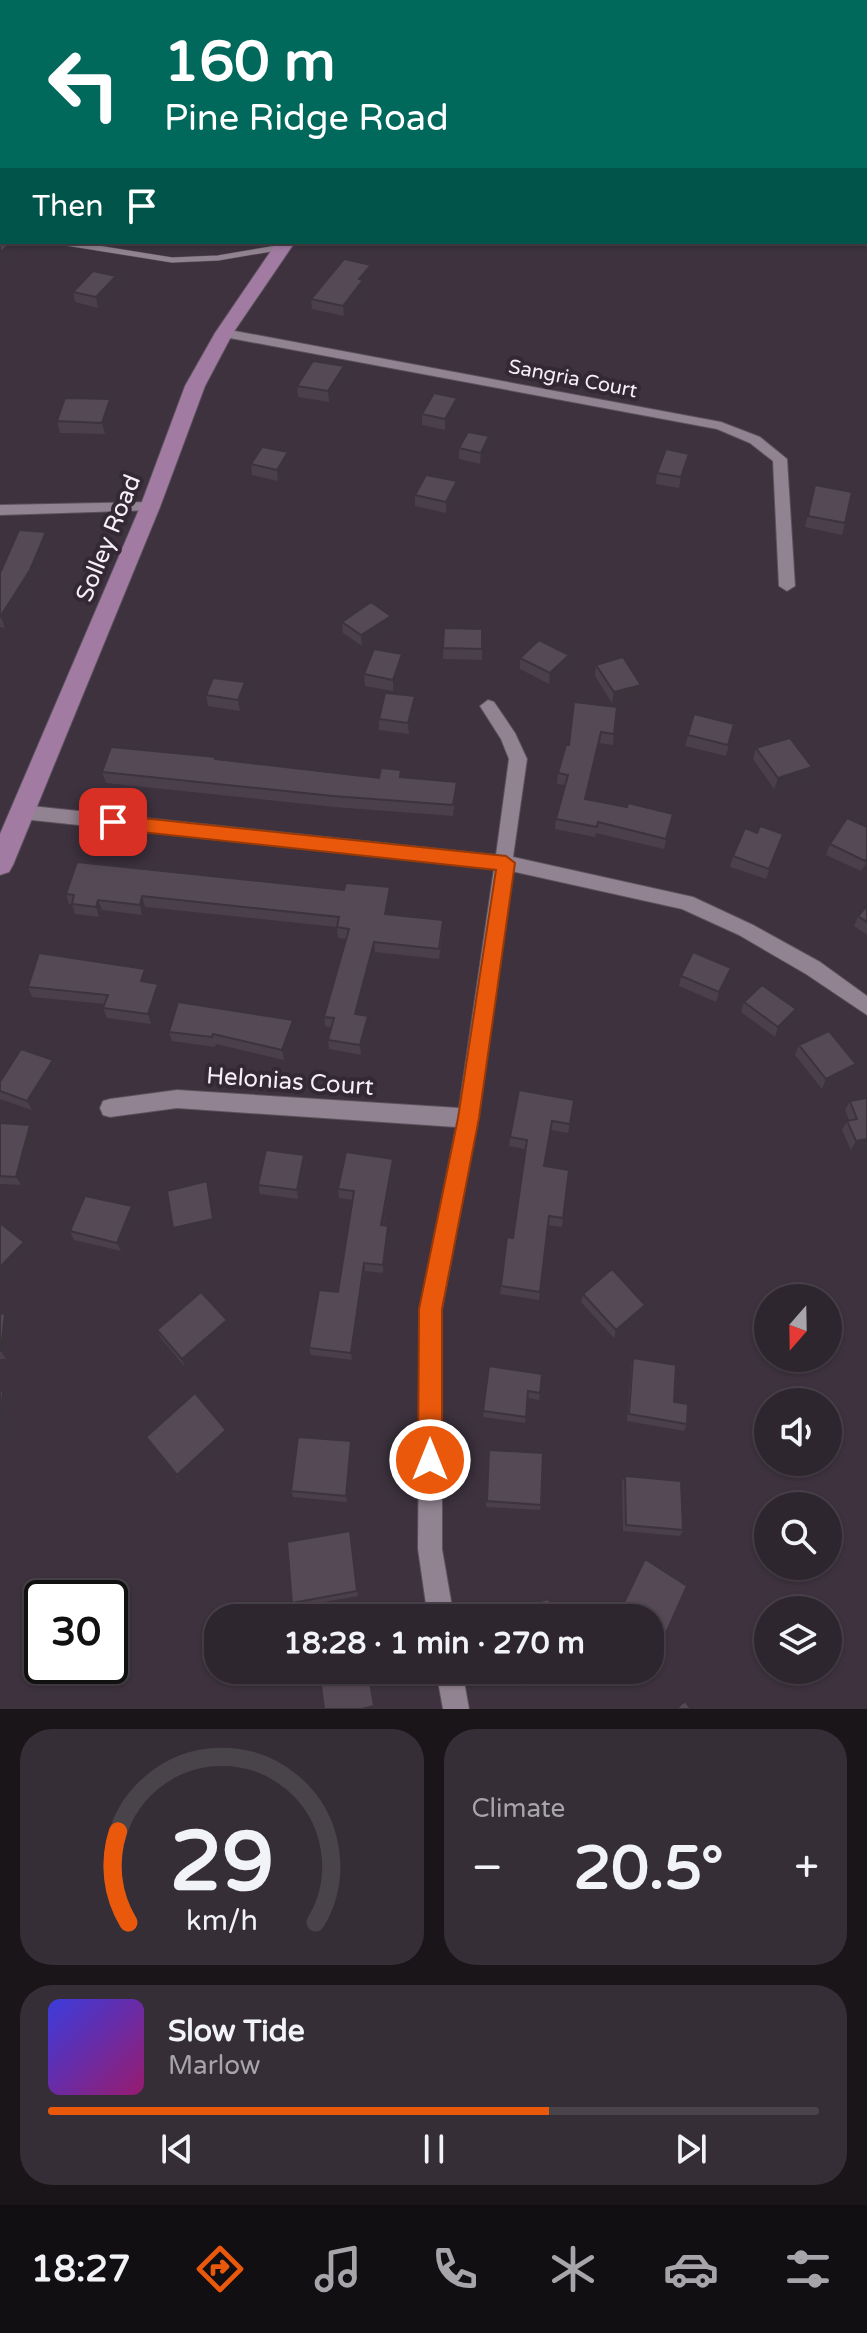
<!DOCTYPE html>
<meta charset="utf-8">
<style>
:root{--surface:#2e262e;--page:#362e36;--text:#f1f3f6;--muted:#a7a5aa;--line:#49434a;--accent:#ea580c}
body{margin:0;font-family:"Varela Round",sans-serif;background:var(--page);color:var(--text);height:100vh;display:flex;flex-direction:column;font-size:30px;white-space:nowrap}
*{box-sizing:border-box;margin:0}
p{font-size:26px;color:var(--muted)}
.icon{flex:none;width:44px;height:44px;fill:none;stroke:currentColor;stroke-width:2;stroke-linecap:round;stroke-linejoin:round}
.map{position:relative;height:1709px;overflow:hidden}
.sheet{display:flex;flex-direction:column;gap:20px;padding:20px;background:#191519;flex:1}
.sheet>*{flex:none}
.hud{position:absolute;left:0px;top:0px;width:868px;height:244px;box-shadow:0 2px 6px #0004,0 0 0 2px var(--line);background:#00695c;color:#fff;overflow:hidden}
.needle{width:52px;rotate:200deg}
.fabs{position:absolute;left:754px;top:1284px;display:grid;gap:16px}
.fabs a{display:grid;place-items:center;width:88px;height:88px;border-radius:50%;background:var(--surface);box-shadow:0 2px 6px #0004,0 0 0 2px var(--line);font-size:40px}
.speed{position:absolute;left:24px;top:1580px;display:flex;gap:16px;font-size:40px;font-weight:700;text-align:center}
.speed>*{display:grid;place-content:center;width:104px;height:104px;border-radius:50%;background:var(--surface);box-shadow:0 2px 6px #0004,0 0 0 2px var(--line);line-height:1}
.speed .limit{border:4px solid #111;border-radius:12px;background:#fff;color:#111}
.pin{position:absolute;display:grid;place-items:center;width:68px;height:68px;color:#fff;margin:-34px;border-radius:16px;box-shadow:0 4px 12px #0006}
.me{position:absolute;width:88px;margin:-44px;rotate:0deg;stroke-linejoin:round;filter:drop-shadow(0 0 6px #0008)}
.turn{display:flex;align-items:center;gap:28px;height:168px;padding:0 32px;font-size:36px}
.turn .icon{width:104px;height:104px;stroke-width:2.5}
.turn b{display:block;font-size:56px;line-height:68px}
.then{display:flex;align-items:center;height:76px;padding:0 32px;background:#0003;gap:16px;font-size:30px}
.big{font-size:60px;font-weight:700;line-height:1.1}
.sheet .widget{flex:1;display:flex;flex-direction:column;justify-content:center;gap:12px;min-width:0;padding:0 28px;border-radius:32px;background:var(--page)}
.sheet .dial{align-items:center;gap:0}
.dial svg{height:208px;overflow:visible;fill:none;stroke:var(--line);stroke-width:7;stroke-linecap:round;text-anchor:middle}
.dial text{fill:var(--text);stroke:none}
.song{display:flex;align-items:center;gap:24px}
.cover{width:96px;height:96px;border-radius:12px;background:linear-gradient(135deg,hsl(240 70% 55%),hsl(320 70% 35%))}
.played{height:8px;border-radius:4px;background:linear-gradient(90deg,var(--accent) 65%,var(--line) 65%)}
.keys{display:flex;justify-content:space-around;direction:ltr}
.heat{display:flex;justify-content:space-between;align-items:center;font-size:44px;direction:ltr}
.sheet .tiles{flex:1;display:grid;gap:20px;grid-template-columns:1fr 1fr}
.widget:last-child{grid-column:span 2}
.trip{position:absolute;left:204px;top:1604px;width:460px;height:80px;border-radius:32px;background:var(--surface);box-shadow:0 2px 6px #0004,0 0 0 2px var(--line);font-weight:700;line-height:80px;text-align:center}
.menu{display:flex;height:128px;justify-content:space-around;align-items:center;background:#120f12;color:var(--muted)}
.menu .icon{width:56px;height:56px}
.menu .selected{color:var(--accent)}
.menu b{font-size:36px;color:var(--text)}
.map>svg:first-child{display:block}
</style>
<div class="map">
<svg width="867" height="1709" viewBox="0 0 867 1709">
<rect width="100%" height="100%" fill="#3d323e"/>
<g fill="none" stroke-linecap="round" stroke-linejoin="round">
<g stroke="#5b515c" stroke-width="6">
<path id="lane" d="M560,2L563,0
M60,242L172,260L218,258L283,247"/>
</g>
<g stroke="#5b515c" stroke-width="2">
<path id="street" d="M0,37H2V43H0Z
M867,76V85H866V76Z
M0,79H2L0,86Z
M224,329L721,422L760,437L787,459L795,586L787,591L779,586L773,461L750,443L717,429L219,336V330Z
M150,502L155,504V510L0,515V505Z
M488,700L494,702L515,733L527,759L513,857L693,897L753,925L820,962L867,996V1015L806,974L739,935L682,909L511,871L478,1118L442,1309V1549L454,1618H428L418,1549L420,1309L456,1127L177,1108L110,1117L103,1115L100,1108L103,1101L110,1099L177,1090L459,1108L494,869L22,819L13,812L22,805L496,855L509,759L501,739L480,706Z
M436,1670H462L469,1709H443Z"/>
</g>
<g stroke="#5b515c" stroke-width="2">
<path id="secondary" d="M642,0H661L663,2H644Z
M866,56H867V64H866Z
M277,242H295L233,333L205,386L160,507L13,865L9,872L0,875V834L140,507L185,386L215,333Z"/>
</g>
<use href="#lane" stroke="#918391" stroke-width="5"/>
<use href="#street" fill="#918391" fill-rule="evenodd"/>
<use href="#secondary" fill="#a17ba2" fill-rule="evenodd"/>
</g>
<path fill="#4a3f4a" d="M487,0H542L539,2H487Z
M371,275L363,284L364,290L344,316L312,309L311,299Z
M116,276L118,287L98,308L75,302L73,292Z
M344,377L329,402L298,397L297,386Z
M457,398V409L445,430L422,425V414Z
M112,410L105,434L60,433L57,421Z
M489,447L480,464L459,459V448Z
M689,454L687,465L679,488L656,484L657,473Z
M289,463L278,481L252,475L251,464Z
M815,485L845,523L842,535L805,527Z
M457,493L446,513L415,506V495Z
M46,532L49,543L33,581L5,628L0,627V573Z
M342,622L391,627L362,646L343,633Z
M444,628L482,629V660L443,659Z
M402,654V665L393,691L365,686L364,674Z
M520,658L568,666L549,684L520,669Z
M596,665L641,685L639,696L612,703L595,676Z
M246,693L240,711L208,706L206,695Z
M574,702L614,734L613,745L599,743L586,799L673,814L664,849L596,833L595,837L555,829L556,819L565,785L557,784L558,773L569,745Z
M415,707L409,734L379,730V719Z
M734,724L726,756L685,746L688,735Z
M756,748L812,767L809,778L774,789L753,759Z
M217,759L379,778L401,777L457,782L453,816L334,807L106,783L102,772Z
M780,844L766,879L730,867L733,856Z
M830,844L867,862L861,871L826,855Z
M66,894L390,897L387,914L443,930L439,959L375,952L358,1015L369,1026L361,1055L329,1049L328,1040L331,1028L325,1026L324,1017L346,939L338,938L337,927L145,907L142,915L102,910L99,917L75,914L72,905L69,904Z
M867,906V935L854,926L858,916Z
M731,968L728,978L716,1002L679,986L681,976Z
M147,979L146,982L158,984L161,994L151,1024L107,1018L103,1008L105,1004L32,997L28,987Z
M744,1002L796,1009L792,1019L775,1037L741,1012Z
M294,1029L284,1060L216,1044L215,1047L172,1041L169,1032Z
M799,1045L851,1074L822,1089L795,1055Z
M53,1060L57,1069L32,1110L0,1099V1082Z
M867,1098V1147L851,1150L842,1130L847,1121L849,1120L845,1110L850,1101Z
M574,1100L568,1133L551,1130L544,1166L563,1218L562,1227L548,1225L539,1300L500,1294L507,1237L513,1238L525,1149L509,1146L510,1137Z
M0,1123L30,1125L34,1134L21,1185L0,1184Z
M304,1155L305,1164L298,1199L260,1194L258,1185Z
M393,1159L394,1168L383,1225L389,1234L383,1273L365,1271L352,1360L311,1355L309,1348L338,1292L353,1200L339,1198L338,1189Z
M132,1206L135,1214L121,1251L74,1240L70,1231Z
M583,1294L645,1305L643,1313L614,1338L581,1302Z
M0,1314L10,1321L6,1359H0Z
M229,1328L185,1367L160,1337L157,1330Z
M633,1358L674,1402L687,1424L684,1431L627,1421L631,1365Z
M489,1366L540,1393L539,1400L528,1398L525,1423L483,1417Z
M146,1437H229L180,1481L150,1443Z
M352,1447L347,1502L293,1497L291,1491Z
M489,1450L541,1505L540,1510L486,1507Z
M625,1476L683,1530L680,1536L623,1531L622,1482Z
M350,1531L358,1596L294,1607L292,1603Z
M645,1559L661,1644L658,1649L650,1644V1618H616Z
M516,1670H567L566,1676L520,1687Z"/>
<path fill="#3c333c" d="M526,0H542L539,2H526Z
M13,242H16L18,251L0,265V252Z
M371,265V275L363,284L364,290L344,316L343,306L359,279Z
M116,276L118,287L98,308L96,297Z
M344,366V377L329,402L328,391Z
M457,398V409L445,430V419Z
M110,399L112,410L105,434L102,423Z
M489,436V447L480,464L481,453Z
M288,452L289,463L278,481L277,470Z
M689,454L687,465L679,488L681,477Z
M457,481V493L446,513V502Z
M46,532L49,543L33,581L5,628L1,617Z
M391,616V627L362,646L361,635Z
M402,654V665L393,691V680Z
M569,655L568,666L549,684L550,673Z
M245,682L246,693L240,711L238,700Z
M641,685L639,696L612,703L614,692Z
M415,696V707L409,734L408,723Z
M601,732L599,743L583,810L585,799Z
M812,767L809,778L774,789L778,778Z
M390,887V897L386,924L385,914Z
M142,896L145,907L142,915L140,905Z
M98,900L102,910L99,917L96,907Z
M374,942L375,952L356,1024L355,1014Z
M731,968L728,978L716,1002L719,992Z
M145,969L147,979L144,991L141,981Z
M158,984L161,994L151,1024L148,1014Z
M796,1009L792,1019L775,1037L778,1027Z
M368,1016L369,1026L361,1055L360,1045Z
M293,1020L294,1029L284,1060L282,1050Z
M53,1060L57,1069L32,1110L27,1101Z
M856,1064L851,1074L822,1089L826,1079Z
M30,1125L34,1134L21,1185L16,1177Z
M867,1139V1147L851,1150L856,1141Z
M304,1155L305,1164L298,1199L297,1190Z
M393,1159L394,1168L381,1233V1225Z
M207,1181L216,1227L176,1237L173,1228Z
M132,1206L135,1214L121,1251L117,1243Z
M388,1226L389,1234L383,1273V1265Z
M24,1242L28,1250L0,1281V1267Z
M364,1263L365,1271L352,1360L351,1353Z
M645,1305L643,1313L614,1338L616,1330Z
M5,1313L10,1321L6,1359L1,1351Z
M227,1320L229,1328L185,1367L182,1359Z
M3,1391L8,1398L4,1443L0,1438V1420Z
M226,1430L229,1437L180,1481L177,1475Z
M351,1441L352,1447L347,1502L346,1496Z
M567,1672L566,1676L520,1687L521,1684Z"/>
<path fill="#564956" stroke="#3c333c" stroke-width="2" d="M0,236H2V242H13L0,252Z
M344,259L371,265L359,279L363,280L343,306L311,299Z
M93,271L116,276L96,297L73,292Z
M313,361L344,366L328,391L297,386Z
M434,393L457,398L445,419L422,414Z
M65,398L110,399L102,423L57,421Z
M468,432L489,436L481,453L459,448Z
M262,447L288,452L277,470L251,464Z
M666,449L689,454L681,477L657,473Z
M426,475L457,481L446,502L415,495Z
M815,485L852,492L845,523L808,516Z
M19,530L46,532L30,570L0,617V573Z
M371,602L391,616L361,635L342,622Z
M444,628L482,629V649L443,648Z
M539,640L569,655L550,673L520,658Z
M374,649L402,654L393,680L364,674Z
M623,657L641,685L614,692L596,665Z
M213,678L245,682L238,700L206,695Z
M385,693L415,696L408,723L379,719Z
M574,702L617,707L614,734L601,732L585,799L627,807L628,803L673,814L666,839L598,822L597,827L556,819L568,775L558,773L566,745H569Z
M694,714L734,724L728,745L688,735Z
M790,738L812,767L778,778L756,748Z
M111,747L216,757L215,759L379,778L381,768L401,770L400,777L457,782L453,805L333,796L102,772Z
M847,818L867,827V858L865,861L830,844Z
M760,826L783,834L769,869L733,856L745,828L757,833Z
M77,862L344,890L346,883L390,887L385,914L443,920L439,949L374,942L355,1014L368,1016L360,1045L328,1040L334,1018L324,1017L349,929L337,927L339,917L142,896L140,905L98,900L96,907L72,904L74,895L66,894Z
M867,906V922L858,916Z
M693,952L731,968L719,992L681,976Z
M39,953L145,969L141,981L158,984L148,1014L103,1008L108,995L28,987Z
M762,985L796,1009L778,1027L744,1002Z
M178,1002L293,1020L282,1050L213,1034L212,1037L169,1032Z
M829,1031L856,1064L826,1079L799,1045Z
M21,1049L53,1060L27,1101L0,1091V1082Z
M519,1090L574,1100L570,1124L552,1121L544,1166L569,1170L563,1218L549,1216L540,1292L501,1286L507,1237L513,1238L527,1140L510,1137Z
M867,1098V1139L856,1141L847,1121L857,1119L850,1101Z
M0,1123L30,1125L16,1177L0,1176Z
M266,1150L304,1155L297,1190L258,1185Z
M346,1152L393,1159L381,1225L388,1226L383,1265L364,1263L351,1353L309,1348L319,1290L338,1292L354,1191L338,1189Z
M207,1181L213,1219L173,1228L167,1191Z
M85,1196L132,1206L117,1243L70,1231Z
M0,1223L24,1242L0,1267Z
M612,1269L645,1305L616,1330L583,1294Z
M201,1292L227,1320L182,1359L157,1330Z
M5,1313L1,1351H0V1314Z
M633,1358L676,1365L674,1402L688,1404L687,1424L629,1414Z
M489,1366L542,1374L540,1393L528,1391L526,1417L483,1411Z
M0,1391H3L0,1420Z
M195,1393L226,1430L177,1475L146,1437Z
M298,1437L351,1441L346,1496L291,1491Z
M489,1450L543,1453L541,1505L487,1501Z
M625,1476L681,1481L683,1530L626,1525Z
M350,1531L357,1591L292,1603L287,1542Z
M645,1559L687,1586L661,1644L650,1638V1618H620L617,1617Z
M549,1599L554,1618H506L504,1610Z
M319,1670H368L374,1706L362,1709H324Z
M518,1670H567V1672L521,1684Z
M685,1701L691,1709H676Z"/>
<path fill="#ea580c" stroke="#983908" stroke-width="2" d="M113,815L506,856L515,863L479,1118L442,1309V1460L439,1468L430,1472L422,1468L418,1460L419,1309L458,1118L496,870L113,829L104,822Z"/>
<g text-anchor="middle" stroke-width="8" stroke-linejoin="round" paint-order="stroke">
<g font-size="20" fill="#f6eff7" stroke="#332834">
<text transform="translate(573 378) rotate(11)" y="7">Sangria Court</text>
</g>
<g font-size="24" fill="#f6eff7" stroke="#332834">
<text transform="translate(108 538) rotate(-68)" y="8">Solley Road</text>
<text transform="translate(290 1081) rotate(4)" y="8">Helonias Court</text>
</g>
</g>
</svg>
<div class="fabs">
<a><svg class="needle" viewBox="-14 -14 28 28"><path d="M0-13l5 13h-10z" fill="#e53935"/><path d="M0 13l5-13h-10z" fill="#a7a5aa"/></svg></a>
<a><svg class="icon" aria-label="sound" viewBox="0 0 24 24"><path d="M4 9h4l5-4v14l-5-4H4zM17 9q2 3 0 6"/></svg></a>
<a><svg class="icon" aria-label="search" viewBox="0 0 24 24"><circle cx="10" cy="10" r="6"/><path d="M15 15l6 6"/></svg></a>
<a><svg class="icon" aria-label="layers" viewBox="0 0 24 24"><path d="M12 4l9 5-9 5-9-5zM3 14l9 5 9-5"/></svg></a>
</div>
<div class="speed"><div class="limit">30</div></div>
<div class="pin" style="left:113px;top:822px;background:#d93025"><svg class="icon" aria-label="arrive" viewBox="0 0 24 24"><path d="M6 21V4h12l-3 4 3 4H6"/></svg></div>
<svg class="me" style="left:430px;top:1460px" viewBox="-20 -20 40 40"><circle r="17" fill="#ea580c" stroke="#fff" stroke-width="3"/><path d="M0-11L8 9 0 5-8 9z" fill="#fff"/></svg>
<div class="trip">18:28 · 1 min · 270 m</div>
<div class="hud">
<div class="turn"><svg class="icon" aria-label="left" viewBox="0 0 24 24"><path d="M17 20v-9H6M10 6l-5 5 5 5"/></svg><div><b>160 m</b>Pine Ridge Road</div></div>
<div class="then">Then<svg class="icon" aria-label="arrive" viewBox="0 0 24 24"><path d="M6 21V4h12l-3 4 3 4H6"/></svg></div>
</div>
</div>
<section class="sheet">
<div class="tiles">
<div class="widget dial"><svg viewBox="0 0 100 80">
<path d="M14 69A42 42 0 1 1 86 69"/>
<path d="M14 69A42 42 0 0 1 10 34" stroke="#ea580c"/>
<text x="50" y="56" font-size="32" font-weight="700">29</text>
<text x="50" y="72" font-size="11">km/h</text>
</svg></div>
<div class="widget"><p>Climate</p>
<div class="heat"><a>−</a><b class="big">20.5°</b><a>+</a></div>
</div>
<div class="widget">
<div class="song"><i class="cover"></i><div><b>Slow Tide</b><p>Marlow</p></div></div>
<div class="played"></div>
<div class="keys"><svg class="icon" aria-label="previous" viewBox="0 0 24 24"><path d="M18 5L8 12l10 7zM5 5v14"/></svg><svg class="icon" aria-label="pause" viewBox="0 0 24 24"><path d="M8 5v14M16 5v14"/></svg><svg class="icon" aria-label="next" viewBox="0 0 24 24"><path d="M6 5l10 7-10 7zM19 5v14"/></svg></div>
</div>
</div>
</section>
<nav class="menu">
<b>18:27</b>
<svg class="icon selected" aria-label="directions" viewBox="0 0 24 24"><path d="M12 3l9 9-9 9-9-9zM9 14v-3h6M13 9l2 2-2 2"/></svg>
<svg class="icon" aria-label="music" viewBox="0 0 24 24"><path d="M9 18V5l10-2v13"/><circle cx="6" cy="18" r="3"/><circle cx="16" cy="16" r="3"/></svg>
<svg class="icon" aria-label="phone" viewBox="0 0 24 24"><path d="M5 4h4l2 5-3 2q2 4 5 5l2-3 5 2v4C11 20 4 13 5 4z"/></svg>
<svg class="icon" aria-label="climate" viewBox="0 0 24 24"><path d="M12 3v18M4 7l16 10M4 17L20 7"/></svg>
<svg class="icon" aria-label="car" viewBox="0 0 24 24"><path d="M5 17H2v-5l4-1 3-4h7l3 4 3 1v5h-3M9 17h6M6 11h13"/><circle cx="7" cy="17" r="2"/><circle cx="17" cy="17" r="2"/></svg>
<svg class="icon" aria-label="filters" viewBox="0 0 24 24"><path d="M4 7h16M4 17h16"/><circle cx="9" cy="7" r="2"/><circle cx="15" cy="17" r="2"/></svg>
</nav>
